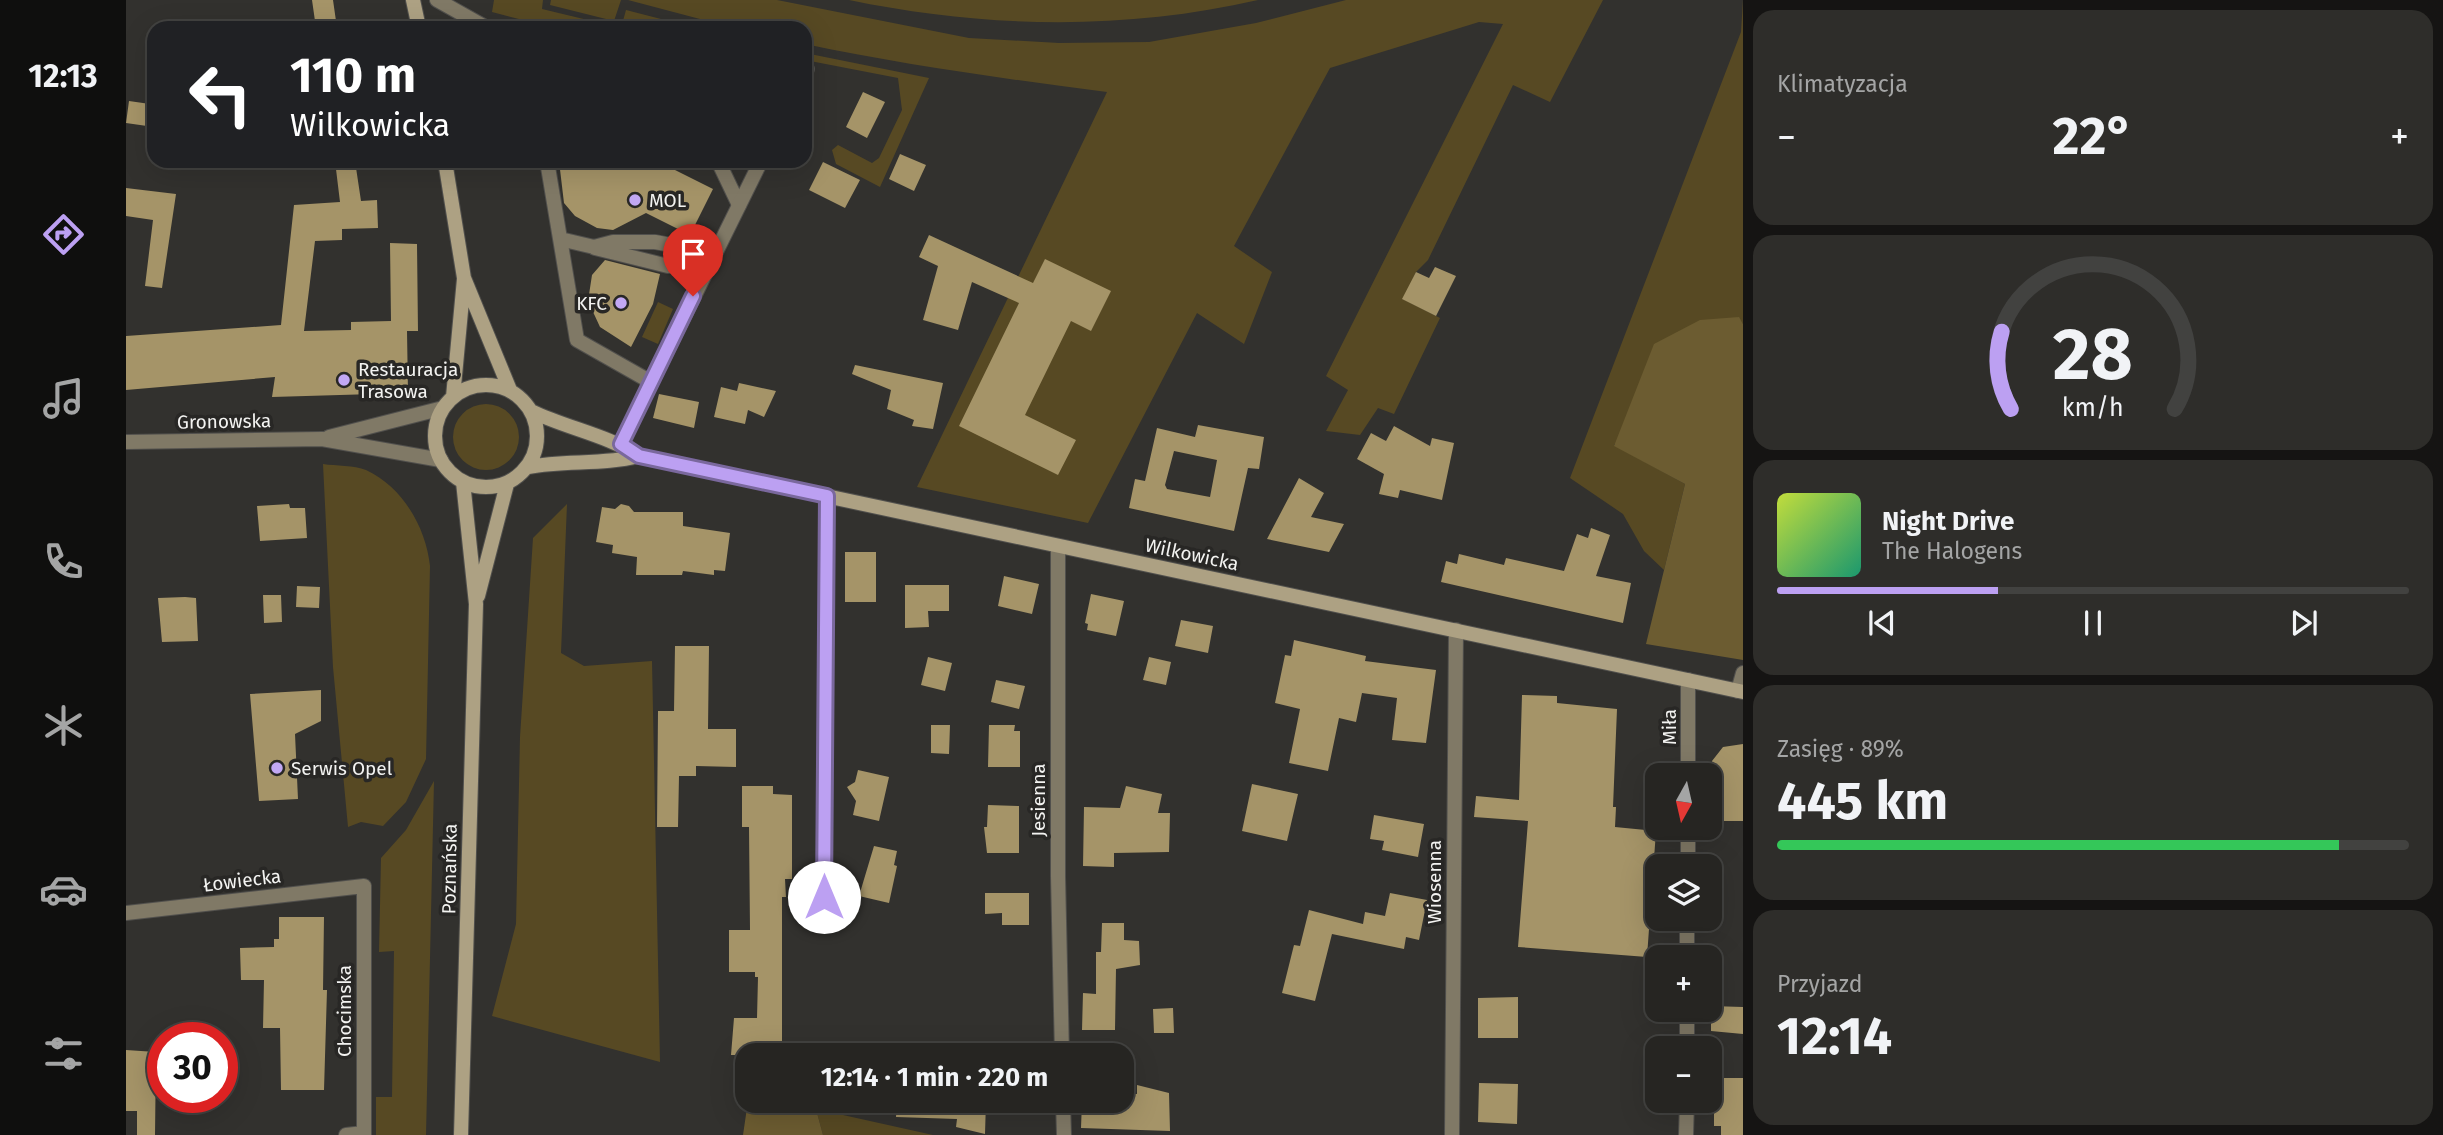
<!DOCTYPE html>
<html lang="pl">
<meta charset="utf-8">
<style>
:root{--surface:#262522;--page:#2e2d2a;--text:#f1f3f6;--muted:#a4a5a5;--line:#424240;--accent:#bca0f2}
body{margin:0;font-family:"Fira Sans",sans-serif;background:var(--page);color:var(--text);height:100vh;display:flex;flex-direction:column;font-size:26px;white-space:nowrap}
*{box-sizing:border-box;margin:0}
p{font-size:23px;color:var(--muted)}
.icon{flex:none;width:38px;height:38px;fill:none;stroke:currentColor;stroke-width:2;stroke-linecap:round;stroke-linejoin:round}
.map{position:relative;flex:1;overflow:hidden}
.drawer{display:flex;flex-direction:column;gap:10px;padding:10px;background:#151413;width:700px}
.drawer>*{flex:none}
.top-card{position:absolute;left:21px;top:21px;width:665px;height:147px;border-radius:21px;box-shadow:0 7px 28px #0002,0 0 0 2px var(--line);background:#202124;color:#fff;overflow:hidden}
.needle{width:46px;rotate:188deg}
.buttons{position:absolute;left:1519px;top:763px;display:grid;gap:14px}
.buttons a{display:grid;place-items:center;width:77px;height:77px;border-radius:14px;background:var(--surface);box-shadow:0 7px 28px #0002,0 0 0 2px var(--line);font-size:35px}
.speed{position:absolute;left:21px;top:1022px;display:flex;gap:14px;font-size:35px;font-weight:700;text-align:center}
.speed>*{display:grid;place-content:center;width:91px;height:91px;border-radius:50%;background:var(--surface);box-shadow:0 7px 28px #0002,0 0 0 2px var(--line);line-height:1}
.speed .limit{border:10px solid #d22;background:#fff;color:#111}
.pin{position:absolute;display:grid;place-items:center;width:60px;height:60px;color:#fff;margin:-72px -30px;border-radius:50% 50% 50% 0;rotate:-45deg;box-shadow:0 0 7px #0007}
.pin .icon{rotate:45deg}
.me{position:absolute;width:77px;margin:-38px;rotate:0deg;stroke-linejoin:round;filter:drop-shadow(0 0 5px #0008)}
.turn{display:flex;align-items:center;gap:24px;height:147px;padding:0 28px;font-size:32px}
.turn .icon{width:91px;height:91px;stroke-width:2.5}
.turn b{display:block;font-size:49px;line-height:60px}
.big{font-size:52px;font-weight:700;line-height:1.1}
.drawer .card{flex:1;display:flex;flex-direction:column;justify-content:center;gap:10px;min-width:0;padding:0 24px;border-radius:21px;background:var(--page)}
.drawer .dial{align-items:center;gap:0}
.dial svg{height:182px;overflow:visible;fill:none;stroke:var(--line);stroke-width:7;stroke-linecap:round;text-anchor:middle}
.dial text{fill:var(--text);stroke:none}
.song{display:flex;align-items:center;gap:21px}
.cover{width:84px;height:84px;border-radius:10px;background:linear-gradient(135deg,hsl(70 70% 55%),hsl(160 70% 35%))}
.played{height:7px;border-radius:4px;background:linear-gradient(90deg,var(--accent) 35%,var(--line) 35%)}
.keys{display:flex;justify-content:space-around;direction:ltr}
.heat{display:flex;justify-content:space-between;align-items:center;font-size:38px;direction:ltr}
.charge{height:10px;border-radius:5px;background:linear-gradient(90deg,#34c759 89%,var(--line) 0)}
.trip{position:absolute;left:609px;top:1043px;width:399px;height:70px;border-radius:21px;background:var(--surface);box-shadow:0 7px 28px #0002,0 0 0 2px var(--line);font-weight:700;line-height:70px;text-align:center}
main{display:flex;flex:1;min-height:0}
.dock{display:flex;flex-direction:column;width:126px;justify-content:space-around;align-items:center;background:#0f0f0e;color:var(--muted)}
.dock .icon{width:49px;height:49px}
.dock .current{color:var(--accent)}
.dock b{font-size:32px;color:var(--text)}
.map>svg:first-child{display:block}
</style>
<main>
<nav class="dock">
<b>12:13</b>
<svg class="icon current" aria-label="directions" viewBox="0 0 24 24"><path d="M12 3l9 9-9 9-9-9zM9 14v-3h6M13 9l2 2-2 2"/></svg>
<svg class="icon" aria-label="music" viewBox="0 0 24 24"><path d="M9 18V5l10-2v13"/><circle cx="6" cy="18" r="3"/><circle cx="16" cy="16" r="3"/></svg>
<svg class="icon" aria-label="phone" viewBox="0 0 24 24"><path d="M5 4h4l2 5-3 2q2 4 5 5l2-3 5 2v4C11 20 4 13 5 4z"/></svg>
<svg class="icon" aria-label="climate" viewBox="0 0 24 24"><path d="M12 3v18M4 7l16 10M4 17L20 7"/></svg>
<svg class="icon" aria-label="car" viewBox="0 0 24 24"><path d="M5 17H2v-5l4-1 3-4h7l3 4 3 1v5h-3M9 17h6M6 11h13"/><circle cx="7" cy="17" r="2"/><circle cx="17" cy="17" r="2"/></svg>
<svg class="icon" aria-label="filters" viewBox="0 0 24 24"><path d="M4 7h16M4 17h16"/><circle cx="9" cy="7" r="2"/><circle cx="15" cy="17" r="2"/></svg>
</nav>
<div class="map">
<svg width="1617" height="1135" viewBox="0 0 1617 1135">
<rect width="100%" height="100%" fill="#32312e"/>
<path fill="#574923" d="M368,0H417L416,9L495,28L500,10L570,28H428L366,12Z
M425,0H495L488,21L424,5Z
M502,0H651L843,38L933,43L1023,42L1130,23L1220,0H1477L1424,102L1387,85L1302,260L1290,272L1277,299L1314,318L1268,414L1252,408L1234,435L1200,431L1222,390L1200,376L1377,24L1353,22L1204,68L1108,246L1146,272L1118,344L1071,313L962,523L791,487L981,92C880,79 779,65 679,44V28H608Z
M723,0H1132C997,31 858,28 723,0Z
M1617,0V324L1612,317L1488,445L1559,484L1538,570L1518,551L1497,514L1444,478L1615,32Z
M679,53L803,78L754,187L710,164L706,150L712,145L746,163L753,158L776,110L772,78L679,60Z
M532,302L547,309L532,344L516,337Z
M327 437a33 33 0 1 1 66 0a33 33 0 1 1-66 0Z
M197,464C210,466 228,465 240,470C277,487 300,528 304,566L300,759L280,802L257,826L235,822L222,827L207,667Z
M441,504L435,653L458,666L526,661L534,1062L366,1016L390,924L394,737L407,538Z
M308,781L300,1135H250V1097H266L268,951L253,952L255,858L280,830Z
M690,1109L807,1135H697Z"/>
<path fill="#6c5c31" d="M1613,317L1617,324V660L1520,644L1559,484L1488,446L1528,344L1574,320Z
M622,1101H661L690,1109L697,1135H617Z"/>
<path fill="#a59468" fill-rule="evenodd" d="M186,0H207L211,28H190Z
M737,92L759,102L741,138L720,127Z
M3,101L24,104L21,126L0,123Z
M774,154L800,165L788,191L763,179Z
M209,161H229L235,201L251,200L252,228L216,229V240L189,241L178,331L225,330V322L265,321L264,243L291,244L292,331H281L282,393L146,397L149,377L0,390V336L155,325L168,205L214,202Z
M433,161H531L587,189L564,235L520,213L487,230L471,228L449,216L438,203Z
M697,162L734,180L719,208L683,190Z
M0,188L50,194L36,288L19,286L27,220L0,216Z
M803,235L907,283L919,259L985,291L965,331L945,321L899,415L950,440L932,475L833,426L893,303L846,282L832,330L797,320L812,266L793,257Z
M479,260L534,274L527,304L505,347L474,327L462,301L466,275Z
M1309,267L1330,276L1310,316L1276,299L1290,272L1303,278Z
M729,365L817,383L807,429L786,426L788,420L761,409L765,390L726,374Z
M613,383L650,391L638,417L622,410L619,424L588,417L595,387L611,391Z
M533,394L573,402L568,428L527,418Z
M1072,425L1138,437L1133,469L1122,468L1108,531L1003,508L1009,479L1019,481L1031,428L1069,437ZM1048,451L1091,460L1084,497L1041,489L1039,485Z
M1268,426L1304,446L1306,438L1328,443L1316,500L1274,490L1272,498L1253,494L1258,474L1231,459L1245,433L1260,441Z
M1173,478L1198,493L1185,517L1218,524L1203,552L1141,539Z
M163,504L164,508H179L181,538L134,541L131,506Z
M495,504L503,506L508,512H557V526L604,533L599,571L588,570V575L557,571L556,575H510L511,557L486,553L487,545L470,542L476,507L489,509Z
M1465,528L1484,535L1470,576L1505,583L1497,623L1315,582L1320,561L1331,564L1333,554L1378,565L1380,558L1438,571L1451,534L1462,538Z
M719,552H750V602H719Z
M878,576L913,584L906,614L872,606Z
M779,585H823V611H802L803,627L779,628Z
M171,586L194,587L193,608L170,607Z
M965,594L998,601L990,636L961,630L962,624L959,623Z
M137,595H155L156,622L138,623Z
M59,597L70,598L72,641L36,642L32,598Z
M1055,620L1087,626L1082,653L1049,646Z
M1168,640L1240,656L1239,661L1310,670L1300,743L1266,740L1271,698L1236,693L1230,722L1213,718L1202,771L1163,763L1174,709L1149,703L1159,655L1165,656Z
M549,646H583L582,729H610V767L570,766V776H553L552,827H531L532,711H548Z
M802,657L826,663L819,691L795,685Z
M1023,657L1045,662L1040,685L1017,680Z
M870,680L899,686L893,709L865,702Z
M195,690V721L169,734L172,799L133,801L124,694Z
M1396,695L1431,696V703L1491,709L1487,807H1490L1489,827L1530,831L1521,957L1392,947L1402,821L1348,817L1350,796L1393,800Z
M805,725H824L823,754L805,753Z
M863,725H889L888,731H894V767H862Z
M1617,744V821H1590L1586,761L1597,747Z
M732,770L763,777L753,821L727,815L730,801L721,787L729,782Z
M1126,784L1172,794L1161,841L1116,831Z
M616,786H647V794L666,795V879H659L660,897H656V1055H605L608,1018H631L632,977H629V972H603V930H624L623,827H616Z
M1000,786L1036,794L1032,813H1044L1043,852L988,853V867L957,866L958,807L994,808Z
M862,805L893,806V853H861L858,827H861Z
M1248,815L1298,824L1292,857L1256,850L1258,841L1244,839Z
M748,846L771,851L768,865L771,866L763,903L733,896Z
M859,893H903V925H876V913L859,914Z
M1264,893L1301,900L1293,940L1280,937L1278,949L1206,934L1189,1001L1156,993L1168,945L1174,946L1183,910L1237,924L1239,912L1259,916Z
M153,917H198L197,990H201L198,1090H155L154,1028H137L138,980H115L114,948L148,947V939H153Z
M976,923H998V940L1013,941L1014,965L990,969L989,1030H956L957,993L970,994V952H975Z
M1392,997V1038H1352V998Z
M1585,1006L1617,1007V1034L1585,1031Z
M1047,1008L1048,1033H1028L1027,1009Z
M0,1050L30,1052L29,1135H11V1111H0Z
M1595,1078H1617V1135H1595V1126H1588V1098H1595Z
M1353,1083L1392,1084L1391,1124L1352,1122Z
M1011,1085L1043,1093L1044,1131L955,1128L956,1101H996V1093L1011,1094Z
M771,1101H860L859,1134L830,1127L831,1119L770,1117Z"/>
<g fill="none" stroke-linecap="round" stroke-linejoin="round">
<g stroke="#51504d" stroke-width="16">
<path id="service" d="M311,0L361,28
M421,161L451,340L525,382
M592,161L613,205
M434,239L468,247L487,242H529L588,253
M469,248L542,266H566L588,253
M1612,691L1617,673"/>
</g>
<g stroke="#51504d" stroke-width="16">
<path id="minor" d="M679,73L681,69
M495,444L635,161
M932,546V876L936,1055
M1562,775V680
M1562,866V828
M698,897L701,496
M0,913L238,886V1135
M1561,957V919
M1561,1048V1010
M937,1101L938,1135
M220,1135L238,1133
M1326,1135L1330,630
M1560,1135L1561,1101"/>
</g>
<g stroke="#51504d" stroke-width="16">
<path id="tertiary" d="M203,437L317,408
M0,442L196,439L315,460"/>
</g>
<g stroke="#51504d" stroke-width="16">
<path id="secondary" d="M287,0L293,28
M319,161L338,278L384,390
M309 436a51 51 0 1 1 102 0a51 51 0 1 1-102 0Z
M327,397L338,279
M405,411C440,428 481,435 513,456L1617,692
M402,467C439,460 477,465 513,456
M352,596L381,484
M335,1135L350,604L337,482"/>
</g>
<use href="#service" stroke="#807966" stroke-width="14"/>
<use href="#minor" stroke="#807966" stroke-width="14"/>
<use href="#tertiary" stroke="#807966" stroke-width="14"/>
<use href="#secondary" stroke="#ada183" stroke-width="14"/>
</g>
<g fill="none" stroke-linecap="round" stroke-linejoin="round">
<g stroke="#7a689d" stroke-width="18">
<path id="route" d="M567,296L495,444L513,456L701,496L698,897"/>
</g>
<use href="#route" stroke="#bca0f2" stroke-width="12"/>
</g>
<g fill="#c2a8f3" stroke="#282725" stroke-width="2.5">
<circle cx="509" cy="200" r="7"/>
<circle cx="495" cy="303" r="7"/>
<circle cx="218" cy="380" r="7"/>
<circle cx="151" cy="768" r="7"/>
</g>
<g text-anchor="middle" stroke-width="7" stroke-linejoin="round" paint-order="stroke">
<g font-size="19" fill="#f3f3f1" stroke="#282725" text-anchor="start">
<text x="523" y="207">MOL</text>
<text x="481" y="310" text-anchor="end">KFC</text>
<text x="232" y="376">Restauracja<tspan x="232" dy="22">Trasowa</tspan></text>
<text x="165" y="775">Serwis Opel</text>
</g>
<g font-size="19" fill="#f3f3f1" stroke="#282725">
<text transform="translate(98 421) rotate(-1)" y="7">Gronowska</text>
<text transform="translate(1066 554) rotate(12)" y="7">Wilkowicka</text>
<text transform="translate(1543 727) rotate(-90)" y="7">Miła</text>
<text transform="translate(912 800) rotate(-90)" y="7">Jesienna</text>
<text transform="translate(323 869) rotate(-89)" y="7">Poznańska</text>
<text transform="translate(116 880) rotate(-7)" y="7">Łowiecka</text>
<text transform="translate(1308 882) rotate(-90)" y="7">Wiosenna</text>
<text transform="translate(218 1011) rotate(-90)" y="7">Chocimska</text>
</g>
</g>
</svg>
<div class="buttons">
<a><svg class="needle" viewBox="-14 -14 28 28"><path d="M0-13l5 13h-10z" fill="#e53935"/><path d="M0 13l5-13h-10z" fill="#a4a5a5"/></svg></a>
<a><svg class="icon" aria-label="layers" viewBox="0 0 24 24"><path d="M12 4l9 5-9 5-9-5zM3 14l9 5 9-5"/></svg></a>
<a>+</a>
<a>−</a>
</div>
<div class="speed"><div class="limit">30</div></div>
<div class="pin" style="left:567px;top:296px;background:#d93025"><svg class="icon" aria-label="arrive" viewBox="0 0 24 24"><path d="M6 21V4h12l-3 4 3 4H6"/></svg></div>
<svg class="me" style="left:698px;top:897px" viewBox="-20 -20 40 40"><circle r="19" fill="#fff"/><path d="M0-13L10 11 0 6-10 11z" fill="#bca0f2"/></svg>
<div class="trip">12:14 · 1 min · 220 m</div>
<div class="top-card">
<div class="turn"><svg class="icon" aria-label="left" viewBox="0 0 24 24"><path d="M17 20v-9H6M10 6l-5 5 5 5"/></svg><div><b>110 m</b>Wilkowicka</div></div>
</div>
</div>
<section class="drawer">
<div class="card"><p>Klimatyzacja</p>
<div class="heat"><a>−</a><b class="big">22°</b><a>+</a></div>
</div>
<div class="card dial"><svg viewBox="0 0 100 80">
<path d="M14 69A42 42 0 1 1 86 69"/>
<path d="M14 69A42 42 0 0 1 10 35" stroke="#bca0f2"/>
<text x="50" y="56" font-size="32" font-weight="700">28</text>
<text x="50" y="72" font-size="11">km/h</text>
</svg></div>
<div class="card">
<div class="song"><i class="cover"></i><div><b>Night Drive</b><p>The Halogens</p></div></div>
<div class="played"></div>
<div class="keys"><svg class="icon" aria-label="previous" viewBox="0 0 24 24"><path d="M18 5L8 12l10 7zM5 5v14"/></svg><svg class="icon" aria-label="pause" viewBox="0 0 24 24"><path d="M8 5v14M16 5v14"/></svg><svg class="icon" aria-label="next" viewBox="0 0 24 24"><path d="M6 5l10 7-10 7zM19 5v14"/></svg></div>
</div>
<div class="card"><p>Zasięg · 89%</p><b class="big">445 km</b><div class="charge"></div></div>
<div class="card"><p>Przyjazd</p><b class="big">12:14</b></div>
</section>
</main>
